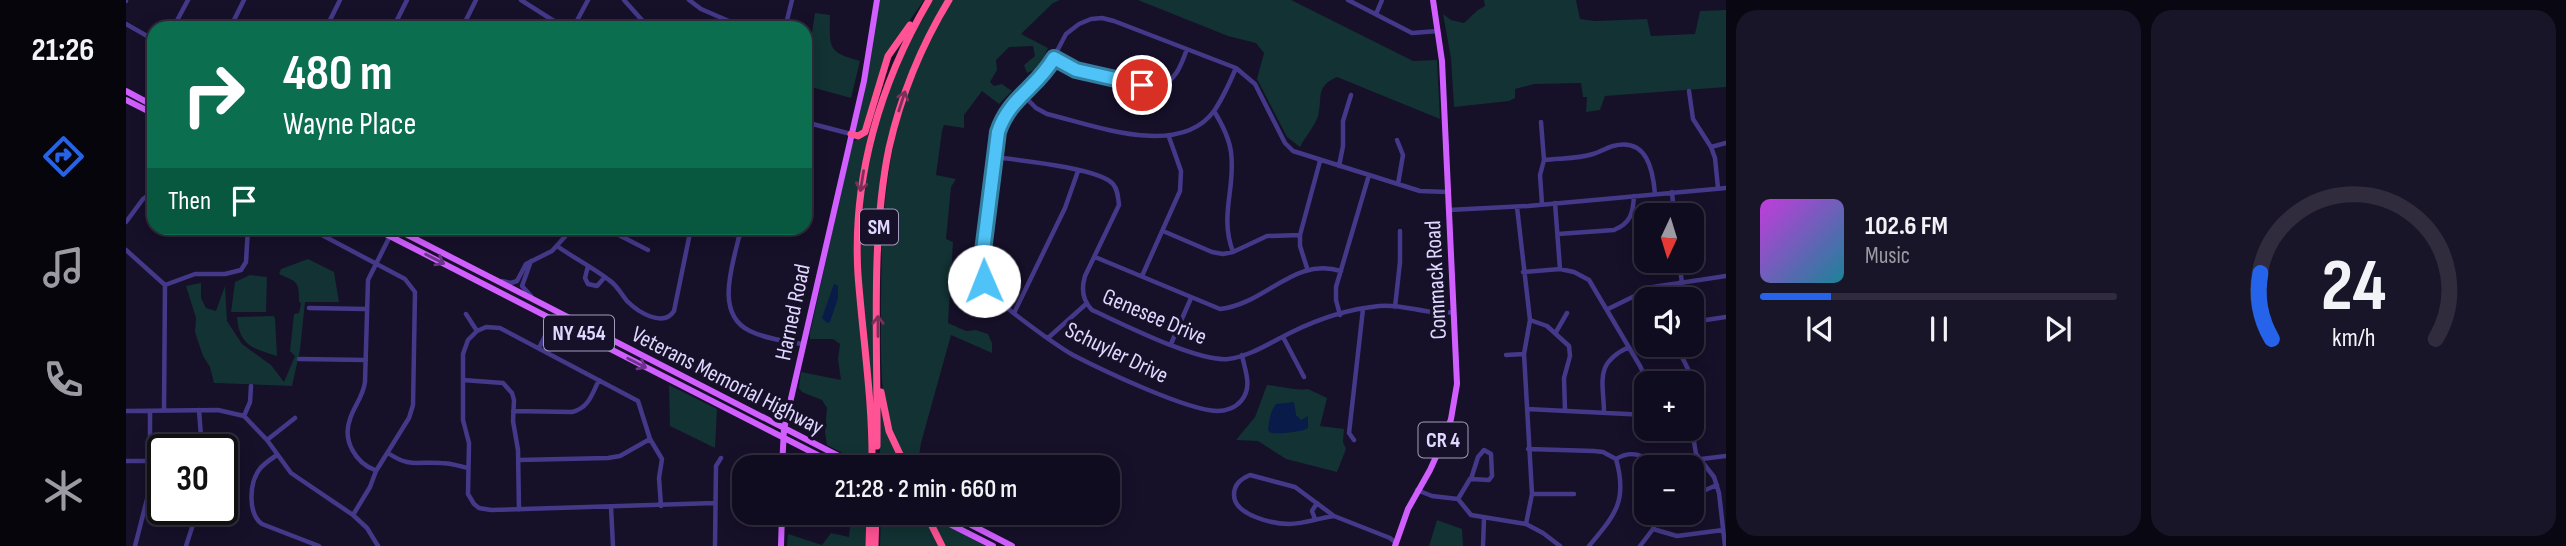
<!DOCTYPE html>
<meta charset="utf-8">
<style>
:root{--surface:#100c1f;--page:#191528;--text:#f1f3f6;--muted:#9c9ba4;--line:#302c3d;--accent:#2563eb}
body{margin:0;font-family:"Sofia Sans Condensed",sans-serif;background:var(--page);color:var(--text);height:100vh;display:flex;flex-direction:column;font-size:26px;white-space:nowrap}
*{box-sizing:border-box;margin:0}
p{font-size:23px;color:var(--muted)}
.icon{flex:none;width:38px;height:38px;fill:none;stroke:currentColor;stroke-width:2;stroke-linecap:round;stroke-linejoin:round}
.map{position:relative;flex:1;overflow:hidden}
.panel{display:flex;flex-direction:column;gap:10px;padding:10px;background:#090711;width:840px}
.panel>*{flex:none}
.guide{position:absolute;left:21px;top:21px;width:665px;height:214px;border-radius:21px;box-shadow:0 4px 18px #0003,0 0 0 2px var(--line);background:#0b6e4f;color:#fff;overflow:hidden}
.needle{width:46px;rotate:184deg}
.fabs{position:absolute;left:1508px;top:203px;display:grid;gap:14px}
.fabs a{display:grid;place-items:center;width:70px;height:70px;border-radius:14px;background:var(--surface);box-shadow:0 4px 18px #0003,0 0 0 2px var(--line);font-size:35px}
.speed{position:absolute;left:21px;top:434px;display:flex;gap:14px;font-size:35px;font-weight:700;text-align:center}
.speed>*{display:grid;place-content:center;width:91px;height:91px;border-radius:50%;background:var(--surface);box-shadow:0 4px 18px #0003,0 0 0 2px var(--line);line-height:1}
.speed .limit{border:4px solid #111;border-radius:10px;background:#fff;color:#111}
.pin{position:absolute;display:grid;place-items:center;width:60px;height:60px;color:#fff;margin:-30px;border:4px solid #fff;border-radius:50%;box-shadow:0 2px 7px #0007}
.me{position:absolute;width:77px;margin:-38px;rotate:359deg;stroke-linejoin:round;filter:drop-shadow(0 0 5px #0008)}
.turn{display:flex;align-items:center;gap:24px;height:147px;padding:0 21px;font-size:32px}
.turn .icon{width:91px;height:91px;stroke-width:2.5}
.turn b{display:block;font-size:49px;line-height:60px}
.then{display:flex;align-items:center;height:66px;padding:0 21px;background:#0003;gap:14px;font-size:26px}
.panel .tile{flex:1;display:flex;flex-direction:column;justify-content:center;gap:10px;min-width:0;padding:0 24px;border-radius:21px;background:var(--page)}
.panel .dial{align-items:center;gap:0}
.dial svg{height:182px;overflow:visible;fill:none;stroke:var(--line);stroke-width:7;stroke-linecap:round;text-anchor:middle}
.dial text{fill:var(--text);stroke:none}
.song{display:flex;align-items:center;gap:21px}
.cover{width:84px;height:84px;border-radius:10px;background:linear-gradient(135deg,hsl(290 70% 55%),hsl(190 70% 35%))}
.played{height:7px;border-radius:4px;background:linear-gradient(90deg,var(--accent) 20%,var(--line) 20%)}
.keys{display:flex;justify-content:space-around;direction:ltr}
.panel .tiles{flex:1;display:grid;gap:10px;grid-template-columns:repeat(2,1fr)}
.trip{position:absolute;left:606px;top:455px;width:388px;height:70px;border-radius:21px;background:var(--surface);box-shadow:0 4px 18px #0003,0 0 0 2px var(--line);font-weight:600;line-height:70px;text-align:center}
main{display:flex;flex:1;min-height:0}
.tab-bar{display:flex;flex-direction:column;width:126px;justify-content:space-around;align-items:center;background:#06050c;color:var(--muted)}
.tab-bar .icon{width:49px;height:49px}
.tab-bar .on{color:var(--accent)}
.tab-bar b{font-size:32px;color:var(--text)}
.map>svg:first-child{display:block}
</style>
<main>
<nav class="tab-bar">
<b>21:26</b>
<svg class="icon on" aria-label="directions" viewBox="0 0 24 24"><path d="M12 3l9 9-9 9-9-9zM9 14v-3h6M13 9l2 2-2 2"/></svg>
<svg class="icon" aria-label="music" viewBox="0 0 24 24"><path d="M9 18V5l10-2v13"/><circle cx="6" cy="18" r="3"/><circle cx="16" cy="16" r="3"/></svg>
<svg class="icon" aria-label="phone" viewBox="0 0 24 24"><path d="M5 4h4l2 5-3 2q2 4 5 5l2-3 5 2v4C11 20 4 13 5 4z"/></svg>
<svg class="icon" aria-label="climate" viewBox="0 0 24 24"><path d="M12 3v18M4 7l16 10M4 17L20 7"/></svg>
</nav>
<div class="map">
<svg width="1600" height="546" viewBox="0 0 1600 546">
<rect width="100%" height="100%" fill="#161029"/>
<path fill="#123233" d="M754,0H798L763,50L738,130L733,134L729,132Z
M806,0H820L785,69L756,178L748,421C741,345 730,268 737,191C744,123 773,59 806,0Z
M826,0H934L927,3L895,34L922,48L913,68L901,73L898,65L909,56L907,46L883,47L870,60L871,70L864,82L868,86L876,84L886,91L873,104L856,91L838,115V128L818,125L816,131L810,175L830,179L825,187L820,239L827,242L822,323L840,331L850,330L862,334L866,343V353L825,335L795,443L793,456L795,464L793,467H782C778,460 772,452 769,444C753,402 755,356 755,312C755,240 757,170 779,101C790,65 808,33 826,0Z
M1012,0H1165L1287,61L1311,60L1314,119L1211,77C1189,87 1197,96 1192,116C1189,126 1179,137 1174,147L1161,137L1131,79L1138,53L1130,43L1102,36Z
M1358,0H1450L1454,19L1469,21L1521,19L1525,36L1569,34L1574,11L1600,10V87L1479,96L1474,110L1460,112L1461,97H1457L1455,83L1408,84L1389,89V98L1383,101L1328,107L1325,58L1317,14L1325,20L1338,23L1352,10L1359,6Z
M689,13L704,15C704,47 700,52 734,61L725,98L685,87L682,58Z
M741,134L743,136L736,166L732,198L744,467L701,445L699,432L701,408L696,400L676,392L673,388L675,372L715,380L712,359L714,344L707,339H684V333L726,142Z
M182,259L208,272L213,302H179L174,350L166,386L88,383L84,367L77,356L69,332L70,318L60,286L75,283V298L80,308L90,311L99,286L101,321L116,344L145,365L158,382L169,356L164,351L168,314L173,313L175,304L173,301C173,281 171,282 153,274L155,269Z
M124,275L141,277L140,312H105L109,282Z
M147,316L149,318L151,356C127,349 113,345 111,317Z
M543,385L591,409L589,448L544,426Z
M1141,385C1153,386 1171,391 1182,389L1201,398L1194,426L1218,429L1217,442L1220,449L1211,472L1160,459L1132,441L1110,440L1129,417Z
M754,393L778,467H754Z
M722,513H743L741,546H661L662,534L696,545L705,533L723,537L725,516Z
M755,513H791L808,532L814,546H754Z
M798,513L860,546H818Z
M1311,520L1336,529L1337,546H1303Z"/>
<path fill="#091b49" d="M708,284L712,286V298L704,322L701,323L696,318Z
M1168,402L1170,415L1175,420L1182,416V428C1177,432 1152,434 1145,433L1142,430C1143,421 1144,412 1150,404Z"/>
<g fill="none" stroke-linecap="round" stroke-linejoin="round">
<path stroke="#443989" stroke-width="4.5" d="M395,0L439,28
M498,0L523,28
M563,0L575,9L619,28
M1222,0L1286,33L1312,31
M0,1V0
M1250,14L1256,0
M0,24L28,40
M158,25L164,28
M47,28L62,0
M104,28L118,0
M200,28L214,0
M267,28L281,0
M336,28L350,0
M447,28L462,0
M659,28L666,0
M928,58C959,76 995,81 1030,87C1049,83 1055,66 1061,49
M1563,91L1567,119L1585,147L1589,158L1592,188
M897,95L910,108L921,114C968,125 1053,159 1088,111C1097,98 1104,82 1110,68
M1088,111C1096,124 1103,137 1105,152C1110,188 1093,215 1107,252
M679,122L725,134
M1415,122L1418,160L1414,175L1416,204
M1271,140L1277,155L1272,184
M1585,147L1600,143
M868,157C891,160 974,168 987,184C992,190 992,197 993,205L959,276C955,289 956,300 966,310C997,324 1071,362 1102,359C1125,356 1145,342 1166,332C1192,319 1224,309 1253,306C1277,303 1302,316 1328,312
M1418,160C1434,158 1452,159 1467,154C1474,152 1480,148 1487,146C1521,137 1527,170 1529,194
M1213,166L1217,146V121L1225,95
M1546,192L1548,215
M1429,203L1434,269
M1391,207L1404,320L1398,354L1406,494L1400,524
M1323,210L1402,206L1600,188
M0,222L17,199L28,191
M479,228L522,250
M615,228C609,259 586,313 624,331C640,339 660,341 677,344
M590,230L614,236
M1037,231L1086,252L1097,254L1107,252L1141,236L1174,235
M194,234L279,279L289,292L287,405L283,418L250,471L244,487L227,515
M1432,234L1488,230C1505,223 1507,213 1508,196
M431,246C448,258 466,267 483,280C491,285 495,294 501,301C512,312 537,328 548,311L565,228
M0,250L39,285L69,274H99L115,270L120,262L122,228
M969,257L1094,309C1140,304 1168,256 1215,271
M1553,261L1556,283
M462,266L459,278L462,284L471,286L479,277
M1181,268L1174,246V235L1194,161
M1397,272L1434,269L1448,272L1463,280L1514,366L1522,383
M1016,276L1054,191L1055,171L1043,137
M376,281L385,283L391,281L400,264L426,251L445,230H467L472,228
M1520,289L1526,299
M405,296L396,286L405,261
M1269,307L1274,262V231
M183,308L240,309
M1482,309L1527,287L1600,276
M888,313L939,208L952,171
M340,314L351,331
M1214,315L1210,300V287L1243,175
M1404,320L1421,326L1443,346L1444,356L1438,378L1439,410
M1566,322L1600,317
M1430,332L1441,313
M1157,337L1178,377
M922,338L960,304
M1045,344L1065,298
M1550,345L1563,371L1566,383
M413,348L428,318
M1116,355C1119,371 1127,387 1115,401C1109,408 1099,411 1091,411C1060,410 976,370 947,355C931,346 871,303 862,290C854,276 855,263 857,249L872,132L879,112L920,72L940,34L953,24L965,19L976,18L988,21L1110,68L1129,84L1159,143L1167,151L1294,191L1322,192
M1380,355L1398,354
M173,359L240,360
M337,380L377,383L386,393L388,400L387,421L392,450L393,510
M1566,387V399
M1401,409L1521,415
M38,410L39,285
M73,410L76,450
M0,411L92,410L118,416L141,440L165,473L227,515L241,528L252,546
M387,411L446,412C463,408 466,394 473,380
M1478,411C1477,379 1469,363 1503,347
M118,416L124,402L125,386
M1566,429L1570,454L1588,477L1593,493L1599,546
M141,440L169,418
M1228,440L1223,433L1237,309
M1402,449L1468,451L1477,452L1490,459C1502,501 1489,515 1463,546
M1358,450L1365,454L1366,476L1363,480L1345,479L1352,457Z
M262,453C284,468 291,461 315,463C324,463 333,466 342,468
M151,455C145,459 137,464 133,470C123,484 122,514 136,524L193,546
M1490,459C1505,450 1518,454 1528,467
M1575,459L1600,456
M393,460L482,458L494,456L524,439
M0,461H26
M249,470C230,463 216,441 224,419C228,406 237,397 239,382L242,280L268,228
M1124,475L1169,487L1208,516C1193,518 1178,524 1163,524C1147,524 1108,515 1108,495C1108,484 1115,479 1124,475Z
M1291,490L1306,496L1332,499L1345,515L1400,524L1417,533L1434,546
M1577,491L1591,485
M1406,494H1448
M1332,499L1344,479
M535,506L533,478L536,459L524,439L512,401L374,328L360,327L351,331L342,340L337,354V420L343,443L342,494L348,504L353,508L365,510L589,503
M485,507L487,546
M1208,516L1264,538L1270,543
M1189,519L1186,511L1191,503
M1527,529L1551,536L1597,530
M9,546L27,476L24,446V411
M60,546L72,509
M589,546L590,466L595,458
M1357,546L1358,518
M1514,546L1527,529L1533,513"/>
<path stroke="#d15fff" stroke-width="6" d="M0,91L28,106
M0,100L28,114
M248,228L715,467
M268,228L734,467
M656,467L658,429L738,81L751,0
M802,513L867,546
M826,515L886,546
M655,546L656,513
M1269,546L1282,509L1304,470L1318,439L1325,419L1331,384L1316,61L1307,0"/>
<path stroke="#ff5396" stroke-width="7" d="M725,134L732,136L739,132L762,56L784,25
M755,392L763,431L780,467
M751,446C752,350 744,240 763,148C775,95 795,46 823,0
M746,467C747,403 737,340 732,275C726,178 754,83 803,0
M793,513L805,524L816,546
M825,513L830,517
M743,546L744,513
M749,546L750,513"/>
</g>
<defs><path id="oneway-shaft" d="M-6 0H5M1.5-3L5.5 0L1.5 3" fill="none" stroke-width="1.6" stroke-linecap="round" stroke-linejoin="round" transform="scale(1.75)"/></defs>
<g stroke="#7f2e5a">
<use href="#oneway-shaft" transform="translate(776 101) rotate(-72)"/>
<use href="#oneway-shaft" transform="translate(736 181) rotate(99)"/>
<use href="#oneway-shaft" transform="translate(752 326) rotate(-90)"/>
</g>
<g stroke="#6a3489">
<use href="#oneway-shaft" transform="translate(309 259) rotate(27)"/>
<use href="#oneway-shaft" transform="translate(511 363) rotate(27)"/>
</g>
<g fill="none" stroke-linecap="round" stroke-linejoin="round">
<g stroke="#337fa1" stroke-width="18">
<path id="route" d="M858,281L855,267L872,132C883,98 911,88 928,58L950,70L1016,85"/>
</g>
<use href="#route" stroke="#4fc3f7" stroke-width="12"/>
</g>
<g text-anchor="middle" stroke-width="7" stroke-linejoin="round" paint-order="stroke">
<g fill="#161029" stroke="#a39cbf" stroke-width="2">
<rect x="734" y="209.5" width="38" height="35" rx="5"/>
<rect x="418" y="315.5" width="70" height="35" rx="5"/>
<rect x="1292.5" y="422.5" width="49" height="35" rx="5"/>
</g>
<g font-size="21" font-weight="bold" fill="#e0d8ff">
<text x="753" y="234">SM</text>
<text x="453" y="340">NY 454</text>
<text x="1317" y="447">CR 4</text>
</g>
<g font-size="23" fill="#e0d8ff" stroke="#161029">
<text transform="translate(1309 280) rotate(-93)" y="8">Commack Road</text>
<text transform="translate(666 312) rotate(-78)" y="8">Harned Road</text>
<text transform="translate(1029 316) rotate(23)" y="8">Genesee Drive</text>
<text transform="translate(991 352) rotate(26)" y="8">Schuyler Drive</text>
<text transform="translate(602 380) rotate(27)" y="8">Veterans Memorial Highway</text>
</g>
</g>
</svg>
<div class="fabs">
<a><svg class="needle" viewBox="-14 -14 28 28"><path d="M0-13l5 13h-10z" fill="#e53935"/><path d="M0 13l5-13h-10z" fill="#9c9ba4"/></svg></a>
<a><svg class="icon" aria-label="sound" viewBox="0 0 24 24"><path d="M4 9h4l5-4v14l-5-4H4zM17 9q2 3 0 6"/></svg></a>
<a>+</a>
<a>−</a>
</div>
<div class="speed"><div class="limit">30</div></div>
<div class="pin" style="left:1016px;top:85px;background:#d93025"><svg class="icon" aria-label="arrive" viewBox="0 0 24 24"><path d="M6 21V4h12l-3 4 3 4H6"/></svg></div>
<svg class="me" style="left:858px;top:281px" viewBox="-20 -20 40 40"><circle r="19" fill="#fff"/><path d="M0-13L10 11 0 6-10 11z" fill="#4fc3f7"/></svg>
<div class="trip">21:28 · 2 min · 660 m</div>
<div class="guide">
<div class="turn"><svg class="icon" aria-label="right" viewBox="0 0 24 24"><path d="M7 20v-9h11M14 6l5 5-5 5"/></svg><div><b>480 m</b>Wayne Place</div></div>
<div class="then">Then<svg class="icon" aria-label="arrive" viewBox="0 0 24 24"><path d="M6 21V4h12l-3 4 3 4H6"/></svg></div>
</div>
</div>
<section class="panel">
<div class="tiles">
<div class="tile">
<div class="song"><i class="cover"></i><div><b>102.6 FM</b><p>Music</p></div></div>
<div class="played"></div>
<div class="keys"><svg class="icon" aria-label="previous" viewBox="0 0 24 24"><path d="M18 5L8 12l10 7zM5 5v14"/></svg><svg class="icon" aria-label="pause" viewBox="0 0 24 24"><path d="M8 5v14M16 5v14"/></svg><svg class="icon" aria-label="next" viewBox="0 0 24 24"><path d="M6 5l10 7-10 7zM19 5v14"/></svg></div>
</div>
<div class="tile dial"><svg viewBox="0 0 100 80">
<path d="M14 69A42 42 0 1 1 86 69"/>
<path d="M14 69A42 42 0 0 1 9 40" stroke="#2563eb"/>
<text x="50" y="56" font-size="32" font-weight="700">24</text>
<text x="50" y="72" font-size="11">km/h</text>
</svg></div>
</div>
</section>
</main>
